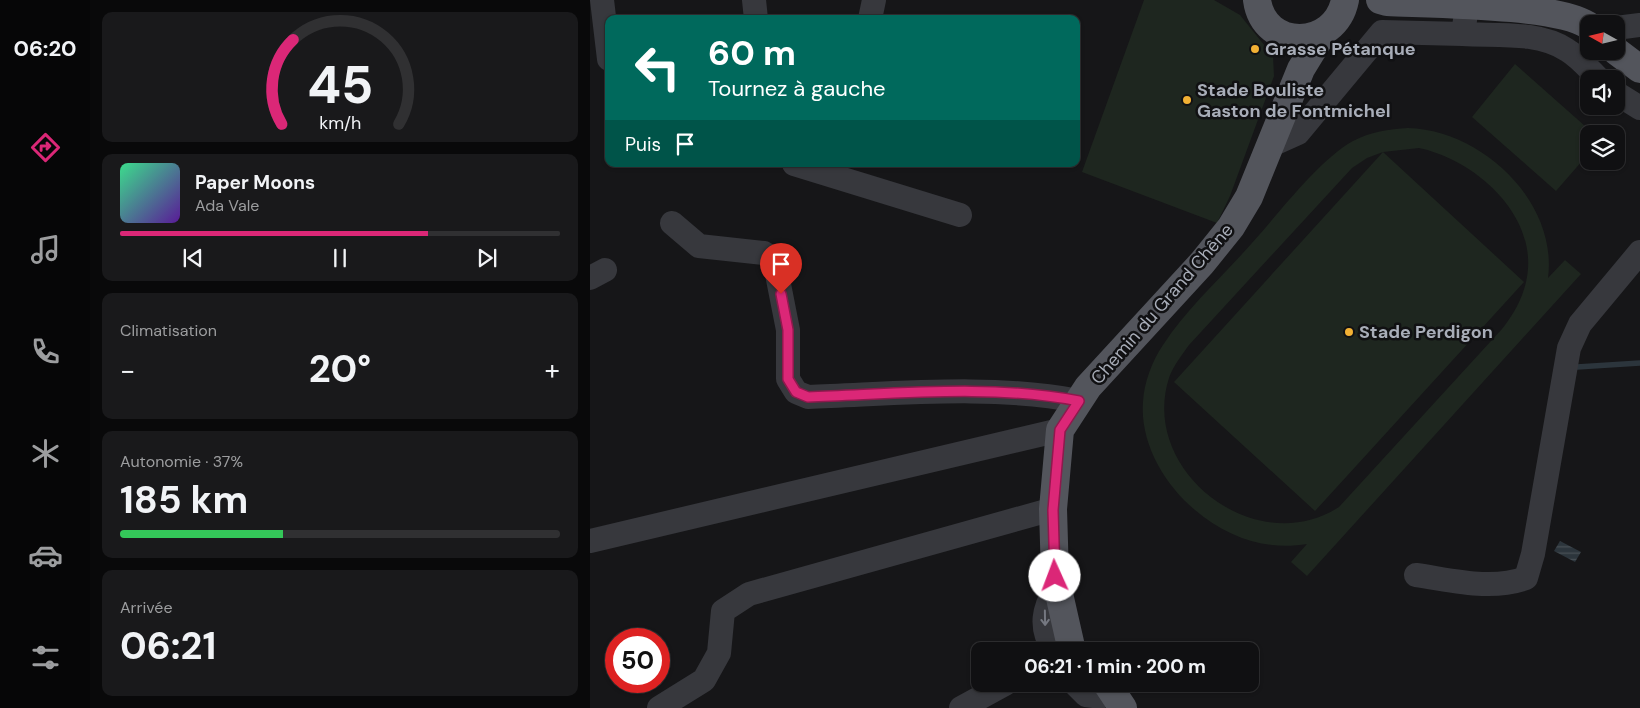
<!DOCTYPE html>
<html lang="fr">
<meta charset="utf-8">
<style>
:root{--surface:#101012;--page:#19191b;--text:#f1f3f6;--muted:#9c9d9f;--line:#303032;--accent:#db2777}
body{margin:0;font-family:"DM Sans",sans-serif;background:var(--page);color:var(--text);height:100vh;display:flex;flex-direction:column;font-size:19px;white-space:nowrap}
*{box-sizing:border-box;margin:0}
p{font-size:16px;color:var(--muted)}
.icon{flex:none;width:28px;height:28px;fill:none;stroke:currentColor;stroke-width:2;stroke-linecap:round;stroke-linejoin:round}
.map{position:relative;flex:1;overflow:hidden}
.side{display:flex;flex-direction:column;gap:12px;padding:12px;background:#09090a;width:500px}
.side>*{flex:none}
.banner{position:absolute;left:15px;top:15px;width:475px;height:152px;border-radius:10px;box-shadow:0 1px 4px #0004,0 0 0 1px var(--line);background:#00695c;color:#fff;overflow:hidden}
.needle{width:32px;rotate:278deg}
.buttons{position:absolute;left:990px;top:15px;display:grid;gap:10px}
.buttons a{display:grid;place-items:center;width:45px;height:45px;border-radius:10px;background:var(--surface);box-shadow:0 1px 4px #0004,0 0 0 1px var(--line);font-size:25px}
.speed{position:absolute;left:15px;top:628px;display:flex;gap:10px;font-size:25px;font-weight:700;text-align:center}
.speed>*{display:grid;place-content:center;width:65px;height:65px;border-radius:50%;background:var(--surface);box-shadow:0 1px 4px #0004,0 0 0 1px var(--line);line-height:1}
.speed .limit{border:8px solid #d22;background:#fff;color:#111}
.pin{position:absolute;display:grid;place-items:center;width:42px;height:42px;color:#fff;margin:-51px -21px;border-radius:50% 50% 50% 0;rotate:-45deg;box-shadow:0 0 5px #0007}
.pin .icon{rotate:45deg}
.me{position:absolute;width:55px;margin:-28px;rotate:358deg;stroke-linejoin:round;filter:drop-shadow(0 0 4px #0008)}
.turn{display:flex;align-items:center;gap:18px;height:105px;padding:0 20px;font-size:22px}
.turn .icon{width:65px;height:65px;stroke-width:2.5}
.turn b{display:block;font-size:35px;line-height:42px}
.then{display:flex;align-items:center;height:48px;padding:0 20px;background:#0003;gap:10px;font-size:19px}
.big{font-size:38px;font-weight:700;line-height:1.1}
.side .tile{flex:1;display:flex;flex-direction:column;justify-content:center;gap:8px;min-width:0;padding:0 18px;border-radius:10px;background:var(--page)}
.side .dial{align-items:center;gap:0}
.dial svg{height:130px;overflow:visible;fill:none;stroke:var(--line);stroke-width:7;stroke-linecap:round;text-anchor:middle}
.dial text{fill:var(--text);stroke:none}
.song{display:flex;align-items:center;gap:15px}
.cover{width:60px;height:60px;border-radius:8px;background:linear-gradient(135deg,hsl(150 70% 55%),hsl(270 70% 35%))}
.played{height:5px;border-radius:2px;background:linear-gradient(90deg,var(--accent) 70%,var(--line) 70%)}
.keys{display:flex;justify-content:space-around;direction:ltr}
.heat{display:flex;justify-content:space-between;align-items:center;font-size:28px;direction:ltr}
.charge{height:8px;border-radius:4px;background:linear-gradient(90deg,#34c759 37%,var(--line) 0)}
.trip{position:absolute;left:381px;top:642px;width:288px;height:50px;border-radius:10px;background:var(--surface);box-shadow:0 1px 4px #0004,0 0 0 1px var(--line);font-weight:700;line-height:50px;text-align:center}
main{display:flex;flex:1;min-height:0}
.tabs{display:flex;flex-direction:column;width:90px;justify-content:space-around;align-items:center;background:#060607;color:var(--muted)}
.tabs .icon{width:35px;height:35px}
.tabs .on{color:var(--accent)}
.tabs b{font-size:22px;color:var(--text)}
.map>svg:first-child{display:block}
</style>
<main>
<nav class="tabs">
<b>06:20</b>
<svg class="icon on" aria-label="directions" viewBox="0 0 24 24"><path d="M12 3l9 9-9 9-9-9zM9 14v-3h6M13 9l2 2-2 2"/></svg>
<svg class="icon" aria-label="music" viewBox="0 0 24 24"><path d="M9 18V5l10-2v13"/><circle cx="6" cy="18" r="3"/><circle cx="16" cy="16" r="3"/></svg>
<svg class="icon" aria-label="phone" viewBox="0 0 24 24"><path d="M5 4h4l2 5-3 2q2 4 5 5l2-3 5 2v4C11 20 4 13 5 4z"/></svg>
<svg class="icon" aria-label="climate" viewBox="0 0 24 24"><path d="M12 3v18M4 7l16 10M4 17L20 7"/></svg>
<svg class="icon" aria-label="car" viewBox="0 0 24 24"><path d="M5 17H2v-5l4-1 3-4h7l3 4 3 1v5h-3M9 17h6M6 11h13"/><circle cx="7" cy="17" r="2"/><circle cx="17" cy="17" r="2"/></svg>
<svg class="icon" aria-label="filters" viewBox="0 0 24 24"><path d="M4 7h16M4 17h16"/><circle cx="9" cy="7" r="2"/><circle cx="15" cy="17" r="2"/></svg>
</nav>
<section class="side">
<div class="tile dial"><svg viewBox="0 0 100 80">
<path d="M14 69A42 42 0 1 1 86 69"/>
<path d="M14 69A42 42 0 0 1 21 17" stroke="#db2777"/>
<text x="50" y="56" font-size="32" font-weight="700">45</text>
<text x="50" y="72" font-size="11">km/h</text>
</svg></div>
<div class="tile">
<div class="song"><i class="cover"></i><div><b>Paper Moons</b><p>Ada Vale</p></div></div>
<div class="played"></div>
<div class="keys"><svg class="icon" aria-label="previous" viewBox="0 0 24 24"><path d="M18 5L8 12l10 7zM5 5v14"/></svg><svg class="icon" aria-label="pause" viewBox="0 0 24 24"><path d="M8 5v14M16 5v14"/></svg><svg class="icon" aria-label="next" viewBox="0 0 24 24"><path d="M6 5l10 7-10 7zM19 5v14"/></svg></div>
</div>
<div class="tile"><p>Climatisation</p>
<div class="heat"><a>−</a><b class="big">20°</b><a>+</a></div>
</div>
<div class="tile"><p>Autonomie · 37%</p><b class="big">185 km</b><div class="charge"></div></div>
<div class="tile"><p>Arrivée</p><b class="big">06:21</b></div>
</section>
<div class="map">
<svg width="1050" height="708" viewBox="0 0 1050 708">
<defs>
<pattern id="water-rules" width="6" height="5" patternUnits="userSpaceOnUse" patternTransform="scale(1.25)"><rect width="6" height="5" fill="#2c353c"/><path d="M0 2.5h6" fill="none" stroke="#485056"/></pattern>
</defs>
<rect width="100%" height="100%" fill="#161618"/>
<path fill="#1e261f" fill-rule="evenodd" d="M554,0H624L650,15L683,56L684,76L640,196L627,223L492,172Z
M925,64L1004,134H999V153L966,191L882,117Z
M818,128C891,130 968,201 958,278L975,260L991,274L717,576L701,562L717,544C675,551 637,537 605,510C574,484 550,443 553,402C554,383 562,361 573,345C597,308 633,276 662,243C689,213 729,160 763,141C780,132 799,129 818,128ZM829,148C886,160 951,217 936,282C932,300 923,315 912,329L749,507C666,561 549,471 579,378C583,366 592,355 599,345L762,168L777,158L793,152L584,382L725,511L934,282L793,152Z"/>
<path fill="url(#water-rules)" d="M970,541L991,552L985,562L964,551Z"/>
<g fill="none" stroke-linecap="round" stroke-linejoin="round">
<path stroke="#2c353c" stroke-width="5.5" d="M987,367L1050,363"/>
<path stroke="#37383d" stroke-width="24" d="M12,0L19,59
M164,0L166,19
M280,19L284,0
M1026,28L1050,25
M873,34C907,36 948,31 977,50C989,57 999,69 1009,79
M1026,93L1050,108
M679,146L708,133L792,32L873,34L877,6
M204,164L370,215
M82,223L109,246L174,253L184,259L198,330V379L206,392L218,397C307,394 400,384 489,401
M0,278L15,270
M0,541L470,430
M826,575C862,580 901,591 936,578L943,554L979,348L990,324L1050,252
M464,651C449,627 453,609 467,586
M485,684L496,695L510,697
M69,708L114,680L129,653L133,611L159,594L463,509
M371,708L415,684"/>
<path stroke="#53555c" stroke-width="28" d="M667,0C674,51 745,50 755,0
M790,0L797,2C839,4 969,4 999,26
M1026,51L1050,69
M482,651L465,576L463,509L470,430L498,387L612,263L641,227L659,197L711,69L733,33
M517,684L533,708"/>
</g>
<defs><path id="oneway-shaft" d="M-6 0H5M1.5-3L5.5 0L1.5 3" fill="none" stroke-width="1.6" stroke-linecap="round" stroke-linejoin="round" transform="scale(1.25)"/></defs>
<use stroke="#757881" href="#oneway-shaft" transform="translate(455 618) rotate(89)"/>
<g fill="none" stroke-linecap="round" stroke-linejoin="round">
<g stroke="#8e194d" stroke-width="12">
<path id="route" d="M191,294L198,330V379L206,392L218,397C308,394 400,384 489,401L470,430L463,510L465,576"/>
</g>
<use href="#route" stroke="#db2777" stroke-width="9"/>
</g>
<g fill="#f2b134" stroke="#111113" stroke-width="2">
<circle cx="665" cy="49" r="5"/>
<circle cx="597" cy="100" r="5"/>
<circle cx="759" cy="332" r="5"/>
</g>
<g text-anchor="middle" stroke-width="5" stroke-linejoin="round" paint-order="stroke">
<g font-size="18" font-weight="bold" fill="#a8adb8" stroke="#111113" text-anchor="start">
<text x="675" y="55">Grasse Pétanque</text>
<text x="607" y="96">Stade Bouliste<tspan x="607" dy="21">Gaston de Fontmichel</tspan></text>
<text x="769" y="338">Stade Perdigon</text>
</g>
<g font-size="18" fill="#a8adb8" stroke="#111113">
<text transform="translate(572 304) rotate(-49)" y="6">Chemin du Grand Chêne</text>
</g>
</g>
</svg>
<div class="buttons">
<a><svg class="needle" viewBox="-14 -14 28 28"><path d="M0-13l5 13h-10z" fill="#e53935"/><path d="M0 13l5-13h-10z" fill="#9c9d9f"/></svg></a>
<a><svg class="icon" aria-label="sound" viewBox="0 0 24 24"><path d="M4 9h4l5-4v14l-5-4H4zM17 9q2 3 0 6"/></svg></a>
<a><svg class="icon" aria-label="layers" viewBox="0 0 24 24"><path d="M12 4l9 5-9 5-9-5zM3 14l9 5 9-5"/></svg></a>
</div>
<div class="speed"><div class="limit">50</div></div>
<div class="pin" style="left:191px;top:294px;background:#d93025"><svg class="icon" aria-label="arrive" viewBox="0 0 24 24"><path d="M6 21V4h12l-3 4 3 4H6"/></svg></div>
<svg class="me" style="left:465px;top:576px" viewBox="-20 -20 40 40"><circle r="19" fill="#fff"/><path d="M0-13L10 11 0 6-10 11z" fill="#db2777"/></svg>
<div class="trip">06:21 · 1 min · 200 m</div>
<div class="banner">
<div class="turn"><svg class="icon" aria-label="left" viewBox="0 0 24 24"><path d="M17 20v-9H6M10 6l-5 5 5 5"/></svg><div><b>60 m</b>Tournez à gauche</div></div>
<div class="then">Puis<svg class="icon" aria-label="arrive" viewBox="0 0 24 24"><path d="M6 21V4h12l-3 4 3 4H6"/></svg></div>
</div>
</div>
</main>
